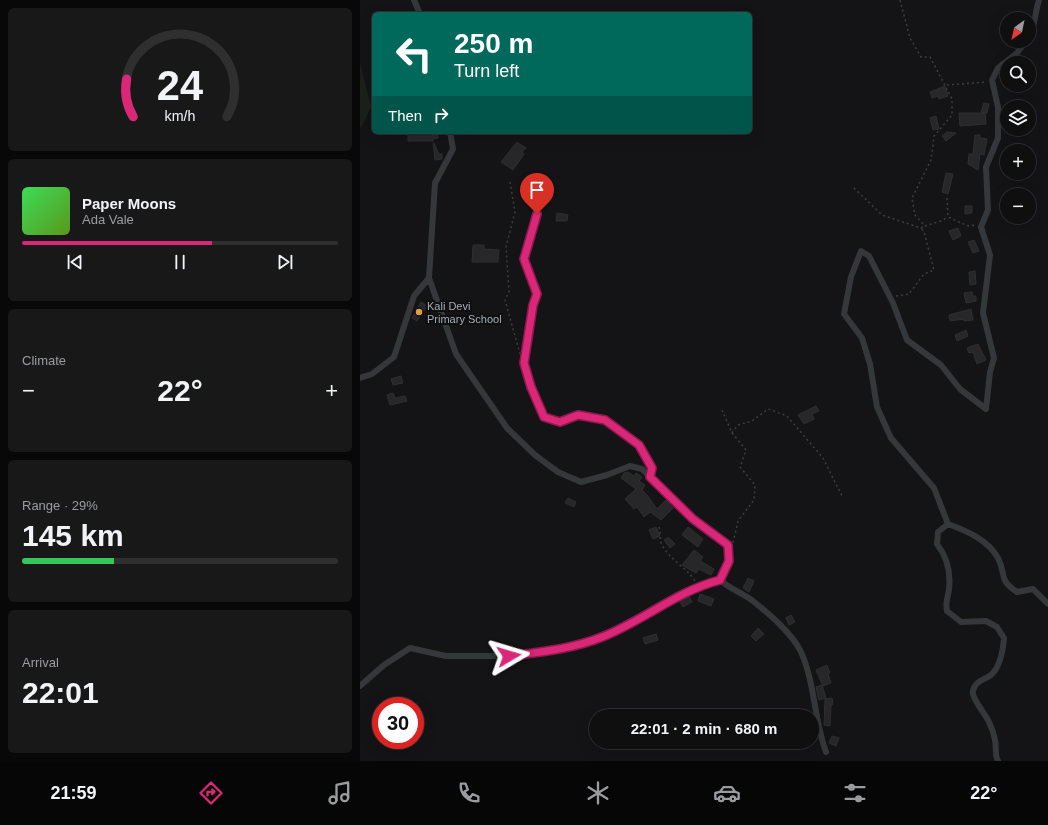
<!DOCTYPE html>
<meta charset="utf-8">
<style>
:root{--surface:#0f0f10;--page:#181819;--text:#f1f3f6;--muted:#9b9c9f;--line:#2f2f30;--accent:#db2777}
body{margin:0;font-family:Arial,sans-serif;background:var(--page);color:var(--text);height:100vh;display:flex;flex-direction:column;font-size:15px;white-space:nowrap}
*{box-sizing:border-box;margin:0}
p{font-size:13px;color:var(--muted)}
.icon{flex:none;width:22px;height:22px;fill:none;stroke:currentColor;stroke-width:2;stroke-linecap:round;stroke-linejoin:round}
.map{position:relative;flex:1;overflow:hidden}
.sheet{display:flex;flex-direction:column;gap:8px;padding:8px;background:#080809;width:360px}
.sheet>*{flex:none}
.hud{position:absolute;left:12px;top:12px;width:380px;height:122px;border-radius:6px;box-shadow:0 4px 16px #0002,0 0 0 1px var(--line);background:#00695c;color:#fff;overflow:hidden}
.needle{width:26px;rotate:213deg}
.tools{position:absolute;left:640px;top:12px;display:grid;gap:8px}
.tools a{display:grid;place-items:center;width:36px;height:36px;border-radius:50%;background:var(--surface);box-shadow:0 4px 16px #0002,0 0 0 1px var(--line);font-size:20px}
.speed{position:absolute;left:12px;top:697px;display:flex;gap:8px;font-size:20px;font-weight:700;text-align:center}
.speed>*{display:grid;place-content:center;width:52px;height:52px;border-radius:50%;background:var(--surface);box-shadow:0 4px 16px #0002,0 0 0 1px var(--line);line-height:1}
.speed .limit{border:6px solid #d22;background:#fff;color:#111}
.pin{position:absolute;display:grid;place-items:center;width:34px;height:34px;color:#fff;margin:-41px -17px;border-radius:50% 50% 50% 0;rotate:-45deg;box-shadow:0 0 4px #0007}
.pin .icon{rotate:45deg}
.me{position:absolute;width:44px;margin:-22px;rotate:83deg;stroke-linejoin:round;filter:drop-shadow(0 0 3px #0008)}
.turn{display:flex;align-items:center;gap:14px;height:84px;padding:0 16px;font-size:18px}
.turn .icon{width:52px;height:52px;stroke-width:2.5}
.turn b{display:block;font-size:28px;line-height:34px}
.then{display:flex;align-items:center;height:38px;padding:0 16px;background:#0003;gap:8px;font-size:15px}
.big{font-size:30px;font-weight:700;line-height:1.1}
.sheet .tile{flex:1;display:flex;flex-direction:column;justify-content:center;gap:6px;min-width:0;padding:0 14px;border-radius:6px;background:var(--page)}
.sheet .dial{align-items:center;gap:0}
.dial svg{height:104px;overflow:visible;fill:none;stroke:var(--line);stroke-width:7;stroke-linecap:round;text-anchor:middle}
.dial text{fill:var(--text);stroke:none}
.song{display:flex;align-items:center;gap:12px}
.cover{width:48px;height:48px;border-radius:6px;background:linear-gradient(135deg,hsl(130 70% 55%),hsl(90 70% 35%))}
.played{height:4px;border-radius:2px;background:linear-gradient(90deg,var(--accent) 60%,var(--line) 60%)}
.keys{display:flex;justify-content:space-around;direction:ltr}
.heat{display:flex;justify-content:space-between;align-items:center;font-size:22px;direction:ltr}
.charge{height:6px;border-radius:3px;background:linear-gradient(90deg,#34c759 29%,var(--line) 0)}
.trip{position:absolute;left:229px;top:709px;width:230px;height:40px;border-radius:20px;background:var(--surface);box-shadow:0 4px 16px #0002,0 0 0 1px var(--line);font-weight:700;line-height:40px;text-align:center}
.dock{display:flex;height:64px;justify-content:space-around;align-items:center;background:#060606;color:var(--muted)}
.dock .icon{width:28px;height:28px}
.dock .selected{color:var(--accent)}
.dock b{font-size:18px;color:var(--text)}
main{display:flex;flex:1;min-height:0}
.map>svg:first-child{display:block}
</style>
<main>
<section class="sheet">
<div class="tile dial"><svg viewBox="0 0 100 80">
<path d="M14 69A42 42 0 1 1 86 69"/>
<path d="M14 69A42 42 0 0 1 9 40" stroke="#db2777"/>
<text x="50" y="56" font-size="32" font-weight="700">24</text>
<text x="50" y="72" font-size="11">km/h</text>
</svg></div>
<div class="tile">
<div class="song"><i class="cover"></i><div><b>Paper Moons</b><p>Ada Vale</p></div></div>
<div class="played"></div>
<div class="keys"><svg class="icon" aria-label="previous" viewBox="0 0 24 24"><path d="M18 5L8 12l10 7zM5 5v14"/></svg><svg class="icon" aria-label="pause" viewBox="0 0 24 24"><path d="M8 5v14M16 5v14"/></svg><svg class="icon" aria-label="next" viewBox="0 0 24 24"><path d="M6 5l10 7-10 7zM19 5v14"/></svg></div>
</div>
<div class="tile"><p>Climate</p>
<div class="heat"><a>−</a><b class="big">22°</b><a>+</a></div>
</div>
<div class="tile"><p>Range · 29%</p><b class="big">145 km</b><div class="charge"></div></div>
<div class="tile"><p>Arrival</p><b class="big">22:01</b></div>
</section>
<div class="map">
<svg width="688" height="761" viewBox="0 0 688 761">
<rect width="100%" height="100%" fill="#141416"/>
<path fill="#1b201b" d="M0,62L11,107L0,130Z"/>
<path fill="#27272a" stroke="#2e2f32" d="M585,86L588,96L579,99L578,96L572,98L570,92Z
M624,103L629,104L627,113L621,112Z
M599,113H625L626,124L600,126Z
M576,116L579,129L573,130L570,118Z
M48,132H77L78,138L73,139V141H48Z
M587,132L596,133L586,141L582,136Z
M615,135H620V138L627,139L624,155L620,154L618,170L608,164L609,154H613Z
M157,142L166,148L162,152L164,154L153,170L141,162Z
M73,143H74L79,154H82V159L75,160Z
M586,173L593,174L588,194L582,192Z
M605,206H612V213L605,214Z
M197,213L208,215L207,221H196Z
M598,228L601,236L593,240L589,231Z
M614,240L619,251L613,253L608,242Z
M113,245H124V249L139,250L138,262H112Z
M615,271L616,284L610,285L609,272Z
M612,292L613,296H616V301L606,303L604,293Z
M61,302L67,306L57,321L52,318Z
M611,309L613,320L604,321V319L590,321L589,315Z
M606,330L608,336L597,341L595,335Z
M618,344L626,360L617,364L613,352L609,353L607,348Z
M41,376L43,383L33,385L31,379Z
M33,393L35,398L45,396L47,401L30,405L27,395Z
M456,406L459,411L452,414L454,419L444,424L438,415Z
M268,472L274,476L276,473L282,477L279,481L285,485L282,490L287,495L297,509L306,500L313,508L301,520L290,512L284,517L277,507L274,509L266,500L265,499L276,489L261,478L264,473Z
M208,498L216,502L214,507L205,503Z
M296,527L300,536L293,539L289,530Z
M328,527L343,539L338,547L322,535Z
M307,538H309L315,544L310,548L304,540Z
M334,550L343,557L340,561L354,569L351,575L339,569L336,573L322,565Z
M388,578L394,581L389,592L383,588Z
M340,594L354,599L351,606L338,601Z
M329,596L332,602L323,607L319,601Z
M431,615L435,622L429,625L426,618Z
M398,628L404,634L396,641L391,636Z
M296,634L298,640L285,644L283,638Z
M467,665L470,673L468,674L471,683L463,686L456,670Z
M462,685L466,698L459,700L456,687Z
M472,698L473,704L471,705L470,726L464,725L465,699Z
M472,736L479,738L476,746L469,743Z"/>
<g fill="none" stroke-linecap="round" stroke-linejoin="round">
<path stroke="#3c3e41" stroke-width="1.5" stroke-dasharray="2 3" stroke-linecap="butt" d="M540,0L550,38L561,57H570L592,99V115L574,136L571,160L552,198L555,215L565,226L581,221L588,217
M587,85L627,82
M150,182L155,212L146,247L149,292L145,300L160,354
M494,188L522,215L561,228L565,226
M587,198L588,217L608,226L615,225
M536,296L549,294L564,274L574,270L564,232L561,228
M362,410L372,433L386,450L380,467L395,485L394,500L378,521L373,543
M372,433L378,425L392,421L408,409L427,416L463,458L483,498
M299,527C301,534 299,540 302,545C310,560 326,567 335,581"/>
<path stroke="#35373a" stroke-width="6" d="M54,0L60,14
M669,37C675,27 675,12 679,0
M177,214L164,259L177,294L173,305L164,363L171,387L184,417L200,422L218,415L245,420L279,445L292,468L290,477
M0,378L12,374L34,357L54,296L69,278
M588,524L574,488L531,438L517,407L510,364L502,338L484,314L491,277L501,251L509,256L533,303L547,340L581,365L600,389L626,409L630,372L634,358L623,313L630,255L621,227L628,210L626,167L638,138V107L632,80L638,68L657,53L666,41
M588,524L578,532L577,544C587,557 591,572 589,589C588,599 585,600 587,611L601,622L626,621L637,627L644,638C643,650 640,667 631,675C624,680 615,681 613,691C611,697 626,715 629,722C632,728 634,734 635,740C637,748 634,754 638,761
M588,524C607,531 628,540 638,558C647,575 637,578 657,592L673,589L688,604
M360,580C370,589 382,593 393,601C409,614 432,633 441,652C455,683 454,720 466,752
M0,686L24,665L50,648L86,656H149L203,649L241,638L276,620L338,586L360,580L369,561L368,545L333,519L282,469L270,466L247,475L221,482L198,472L175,455L147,428L96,354L69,278L75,183L93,149L90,132"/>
</g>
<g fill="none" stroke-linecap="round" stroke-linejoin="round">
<g stroke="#8e194d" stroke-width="10">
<path id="route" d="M149,656C180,652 212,649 242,637C283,621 317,591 360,580L369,561L368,545L333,519L290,477L292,468L279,445L245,420L218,415L200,422L184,417L171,387L164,363L173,305L177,294L164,259L177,214"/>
</g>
<use href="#route" stroke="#db2777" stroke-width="7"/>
</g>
<circle fill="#e49d3e" stroke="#0f0f11" stroke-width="1.5" cx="59" cy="312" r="4"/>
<g text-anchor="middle" stroke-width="4" stroke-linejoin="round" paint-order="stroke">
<g font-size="11" fill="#a7adb5" stroke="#0f0f11" text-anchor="start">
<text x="67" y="310">Kali Devi<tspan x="67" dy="13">Primary School</tspan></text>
</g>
</g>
</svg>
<div class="tools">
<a><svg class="needle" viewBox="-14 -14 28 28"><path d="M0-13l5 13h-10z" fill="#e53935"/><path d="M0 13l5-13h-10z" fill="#9b9c9f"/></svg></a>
<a><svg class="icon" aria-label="search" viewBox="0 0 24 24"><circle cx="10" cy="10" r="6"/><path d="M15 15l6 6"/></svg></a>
<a><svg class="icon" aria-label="layers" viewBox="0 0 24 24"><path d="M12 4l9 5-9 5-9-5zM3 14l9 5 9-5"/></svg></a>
<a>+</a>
<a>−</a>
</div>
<div class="speed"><div class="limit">30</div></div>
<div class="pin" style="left:177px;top:214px;background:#d93025"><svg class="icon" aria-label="arrive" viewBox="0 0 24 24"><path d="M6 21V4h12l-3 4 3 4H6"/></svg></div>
<svg class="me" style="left:149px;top:656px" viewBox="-20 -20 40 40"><path d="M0-17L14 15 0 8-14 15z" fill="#db2777" stroke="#fff" stroke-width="4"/></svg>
<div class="trip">22:01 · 2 min · 680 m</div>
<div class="hud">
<div class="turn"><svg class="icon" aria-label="left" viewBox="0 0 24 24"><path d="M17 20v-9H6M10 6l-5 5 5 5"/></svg><div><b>250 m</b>Turn left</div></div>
<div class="then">Then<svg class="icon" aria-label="right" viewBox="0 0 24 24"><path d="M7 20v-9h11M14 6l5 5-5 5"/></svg></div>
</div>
</div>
</main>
<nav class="dock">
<b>21:59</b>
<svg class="icon selected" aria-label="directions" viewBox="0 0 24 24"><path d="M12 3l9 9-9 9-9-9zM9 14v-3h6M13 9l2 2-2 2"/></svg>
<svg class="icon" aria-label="music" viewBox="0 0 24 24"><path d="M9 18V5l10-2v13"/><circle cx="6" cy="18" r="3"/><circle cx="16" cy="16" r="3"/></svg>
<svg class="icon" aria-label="phone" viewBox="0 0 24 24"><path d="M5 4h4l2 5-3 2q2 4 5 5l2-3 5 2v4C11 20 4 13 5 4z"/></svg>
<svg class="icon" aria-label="climate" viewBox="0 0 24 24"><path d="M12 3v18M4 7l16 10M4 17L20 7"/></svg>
<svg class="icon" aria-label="car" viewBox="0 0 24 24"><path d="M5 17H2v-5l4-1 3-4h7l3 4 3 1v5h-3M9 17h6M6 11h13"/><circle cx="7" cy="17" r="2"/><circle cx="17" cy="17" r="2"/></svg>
<svg class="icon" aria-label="filters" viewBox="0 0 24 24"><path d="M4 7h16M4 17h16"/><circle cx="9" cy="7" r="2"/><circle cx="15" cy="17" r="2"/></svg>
<b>22°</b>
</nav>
